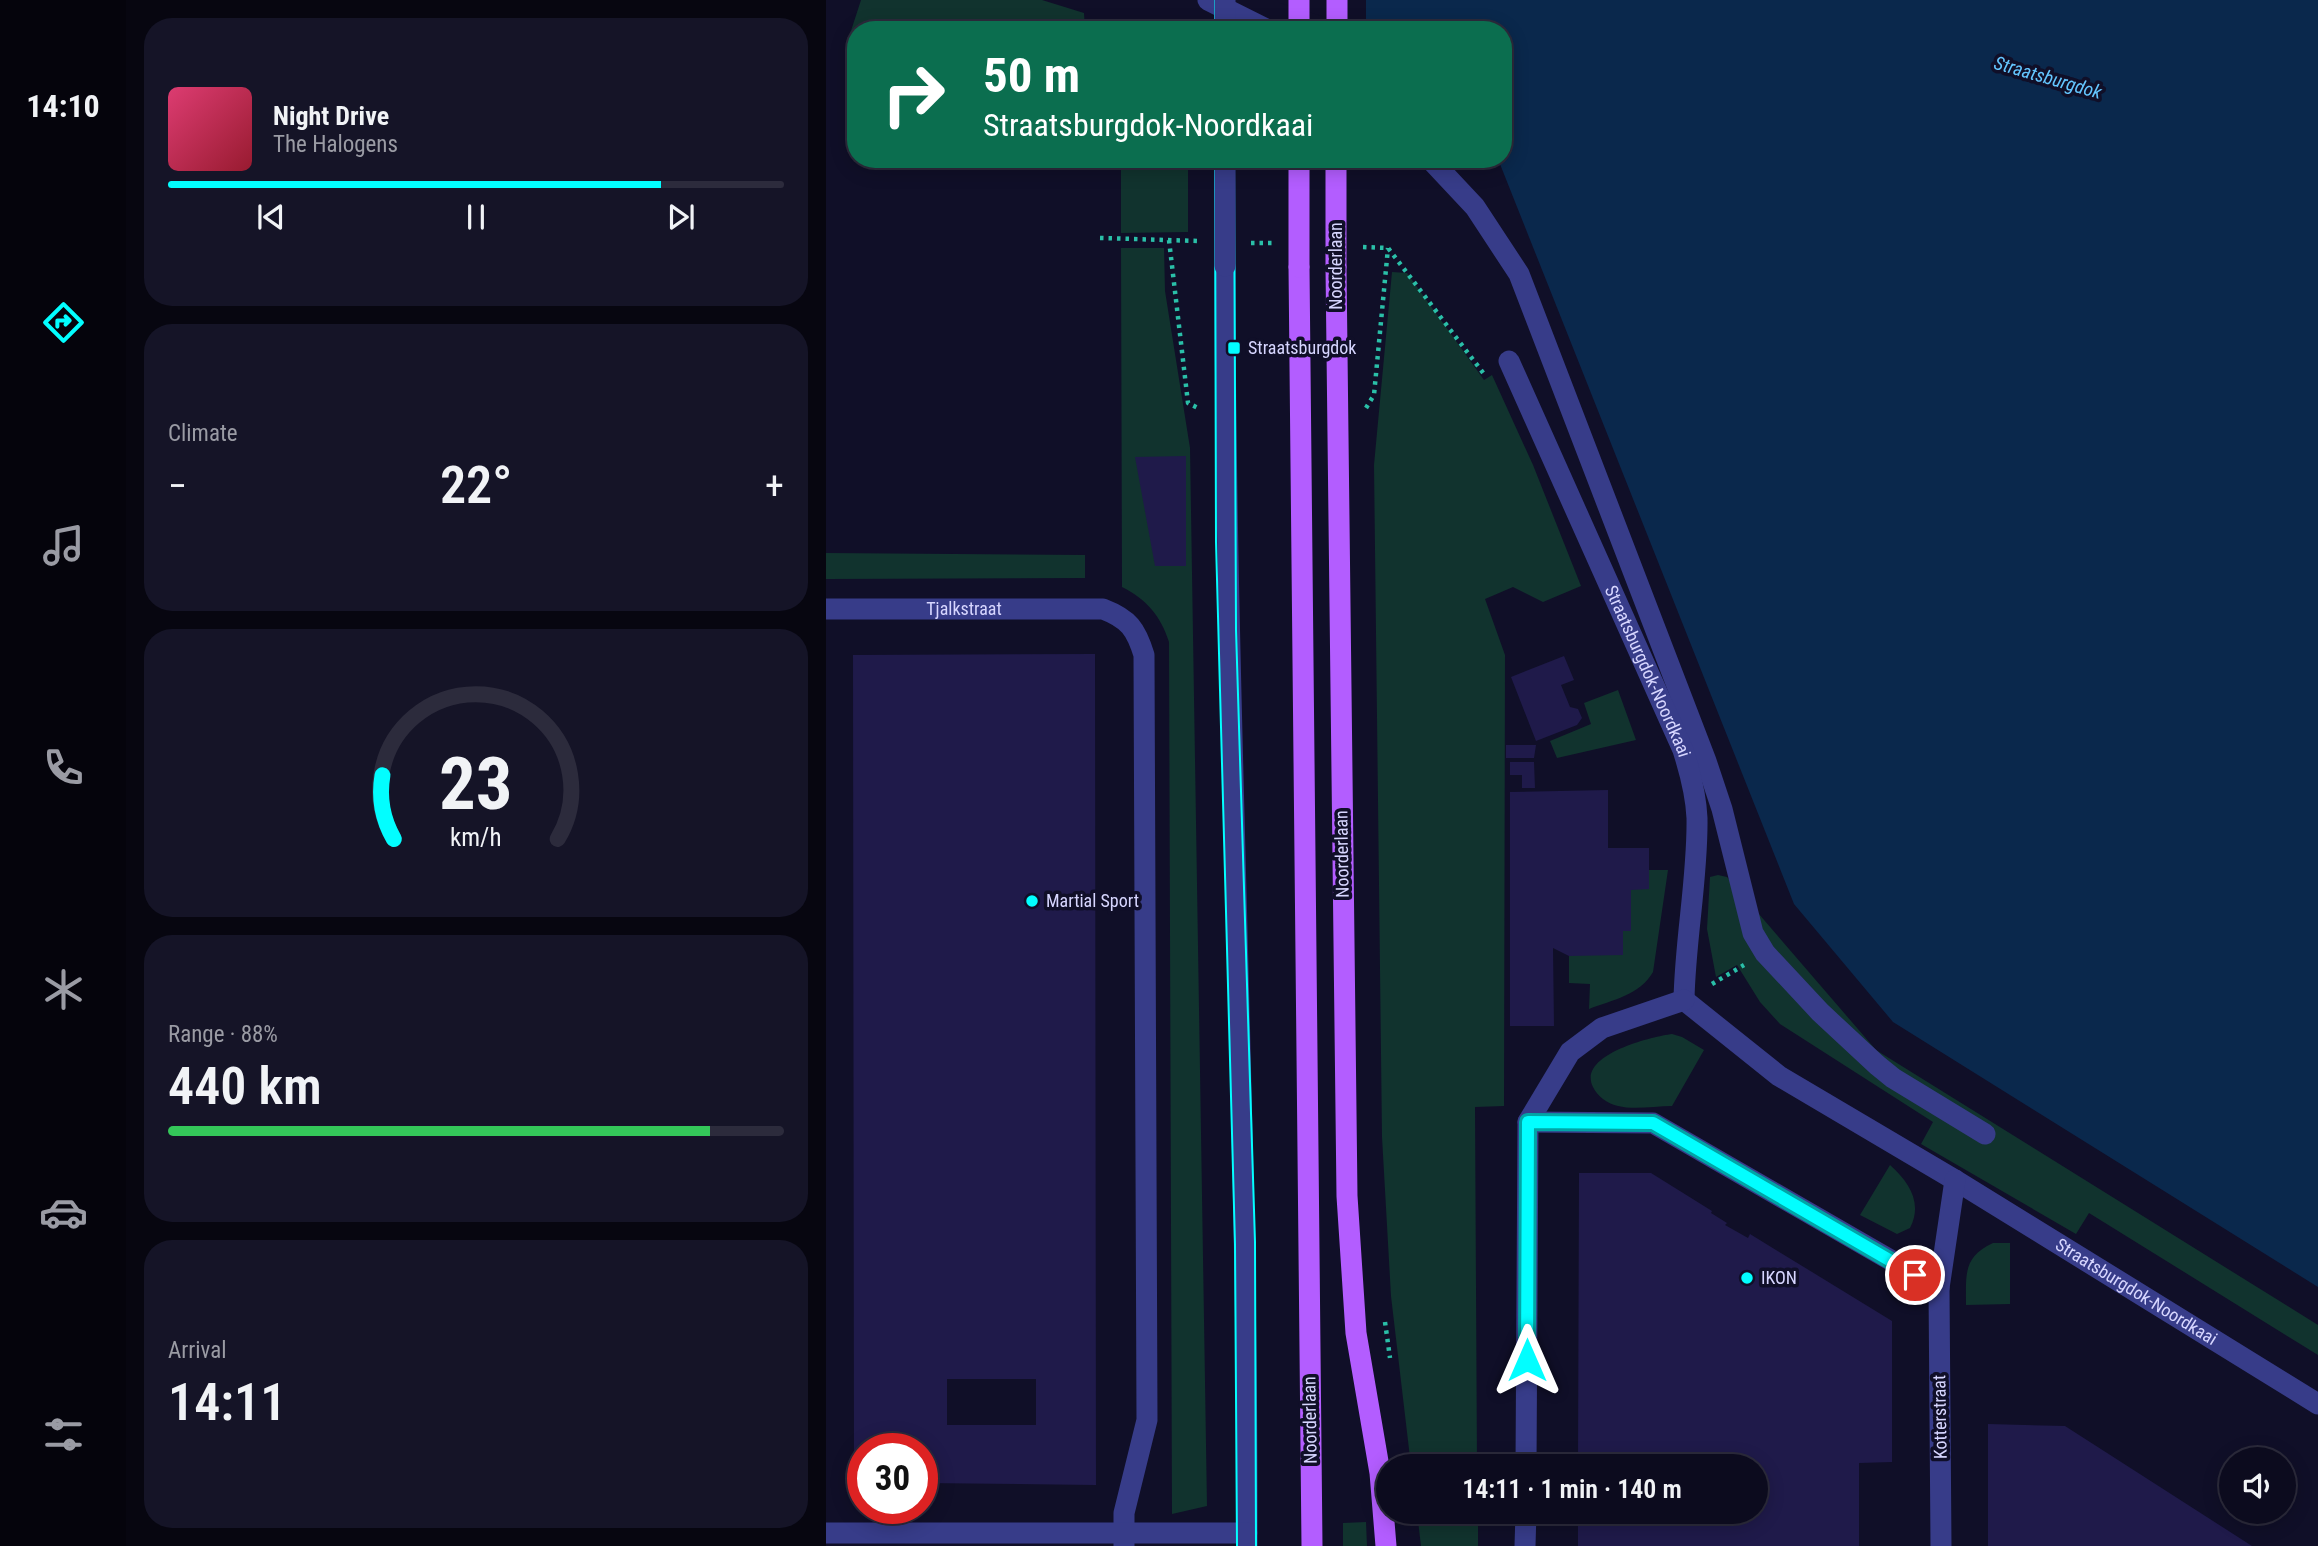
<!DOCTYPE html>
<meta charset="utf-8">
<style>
:root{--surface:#0c0b1e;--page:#151427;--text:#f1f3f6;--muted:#9a9ba4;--line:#2c2b3c;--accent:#02feff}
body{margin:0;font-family:"Roboto Condensed",sans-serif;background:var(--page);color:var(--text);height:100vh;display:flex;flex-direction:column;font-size:26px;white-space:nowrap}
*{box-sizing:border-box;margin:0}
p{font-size:23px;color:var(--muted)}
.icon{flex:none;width:38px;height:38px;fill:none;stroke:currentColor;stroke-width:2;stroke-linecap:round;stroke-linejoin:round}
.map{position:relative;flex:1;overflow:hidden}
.sheet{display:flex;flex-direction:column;gap:18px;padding:18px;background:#070610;width:700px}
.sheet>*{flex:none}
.hud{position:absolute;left:21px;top:21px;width:665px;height:147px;border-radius:28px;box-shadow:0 4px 18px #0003,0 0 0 2px var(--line);background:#0b6e4f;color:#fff;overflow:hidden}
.buttons{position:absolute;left:1393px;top:1447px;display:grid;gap:14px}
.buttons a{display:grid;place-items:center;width:77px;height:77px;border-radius:50%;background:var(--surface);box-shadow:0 4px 18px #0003,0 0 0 2px var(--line);font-size:35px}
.speed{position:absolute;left:21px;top:1433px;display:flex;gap:14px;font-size:35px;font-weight:700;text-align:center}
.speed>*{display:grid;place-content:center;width:91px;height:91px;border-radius:50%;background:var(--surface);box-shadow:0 4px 18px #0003,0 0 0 2px var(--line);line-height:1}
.speed .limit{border:10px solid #d22;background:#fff;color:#111}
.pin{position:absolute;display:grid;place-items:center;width:60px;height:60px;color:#fff;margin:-30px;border:4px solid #fff;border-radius:50%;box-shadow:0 2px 7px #0007}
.me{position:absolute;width:77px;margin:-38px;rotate:0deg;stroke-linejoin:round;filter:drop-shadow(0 0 5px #0008)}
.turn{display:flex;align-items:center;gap:24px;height:147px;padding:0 21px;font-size:32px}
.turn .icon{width:91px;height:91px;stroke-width:2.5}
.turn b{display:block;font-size:49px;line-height:60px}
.big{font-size:52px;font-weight:600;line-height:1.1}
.sheet .tile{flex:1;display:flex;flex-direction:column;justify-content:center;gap:10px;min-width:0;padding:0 24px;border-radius:28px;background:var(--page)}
.sheet .dial{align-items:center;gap:0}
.dial svg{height:182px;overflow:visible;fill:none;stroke:var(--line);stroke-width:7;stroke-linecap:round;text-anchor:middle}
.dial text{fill:var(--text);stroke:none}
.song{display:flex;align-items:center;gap:21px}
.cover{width:84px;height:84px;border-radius:10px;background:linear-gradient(135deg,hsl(340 70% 55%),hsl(350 70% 35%))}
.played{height:7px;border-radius:4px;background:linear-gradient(90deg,var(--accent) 80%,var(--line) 80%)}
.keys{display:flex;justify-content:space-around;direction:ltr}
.heat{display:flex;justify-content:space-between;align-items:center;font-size:38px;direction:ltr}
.charge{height:10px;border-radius:5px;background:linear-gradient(90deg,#34c759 88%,var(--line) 0)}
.trip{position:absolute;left:550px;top:1454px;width:392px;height:70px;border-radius:35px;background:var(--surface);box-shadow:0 4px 18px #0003,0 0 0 2px var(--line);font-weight:600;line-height:70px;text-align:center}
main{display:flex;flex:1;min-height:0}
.tab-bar{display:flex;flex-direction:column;width:126px;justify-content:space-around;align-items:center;background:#05040c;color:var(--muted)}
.tab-bar .icon{width:49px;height:49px}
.tab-bar .on{color:var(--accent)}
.tab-bar b{font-size:32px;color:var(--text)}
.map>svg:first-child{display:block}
</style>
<main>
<nav class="tab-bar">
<b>14:10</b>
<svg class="icon on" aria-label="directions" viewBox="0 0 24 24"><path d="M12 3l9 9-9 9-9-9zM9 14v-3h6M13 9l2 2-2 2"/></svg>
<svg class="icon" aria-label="music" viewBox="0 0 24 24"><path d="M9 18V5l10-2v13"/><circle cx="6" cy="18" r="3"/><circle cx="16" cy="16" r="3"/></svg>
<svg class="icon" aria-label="phone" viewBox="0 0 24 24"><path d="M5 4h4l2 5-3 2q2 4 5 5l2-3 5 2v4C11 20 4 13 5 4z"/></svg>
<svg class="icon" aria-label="climate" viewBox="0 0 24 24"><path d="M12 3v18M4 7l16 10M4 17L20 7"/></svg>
<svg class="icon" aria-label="car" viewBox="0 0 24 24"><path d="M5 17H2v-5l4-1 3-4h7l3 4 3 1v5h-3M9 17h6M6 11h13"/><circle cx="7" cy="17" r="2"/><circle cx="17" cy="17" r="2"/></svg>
<svg class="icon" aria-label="filters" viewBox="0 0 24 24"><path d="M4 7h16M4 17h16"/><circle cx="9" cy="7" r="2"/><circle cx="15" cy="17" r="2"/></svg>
</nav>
<section class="sheet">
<div class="tile">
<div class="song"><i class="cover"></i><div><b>Night Drive</b><p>The Halogens</p></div></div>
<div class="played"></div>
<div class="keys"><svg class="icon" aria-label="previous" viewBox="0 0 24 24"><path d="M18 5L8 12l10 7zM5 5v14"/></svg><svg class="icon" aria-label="pause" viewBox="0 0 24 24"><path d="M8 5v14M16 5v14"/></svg><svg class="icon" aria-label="next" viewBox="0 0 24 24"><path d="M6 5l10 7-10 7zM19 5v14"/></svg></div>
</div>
<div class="tile"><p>Climate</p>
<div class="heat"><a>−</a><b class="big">22°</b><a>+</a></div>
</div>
<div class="tile dial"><svg viewBox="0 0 100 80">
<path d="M14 69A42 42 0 1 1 86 69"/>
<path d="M14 69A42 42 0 0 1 9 41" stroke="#02feff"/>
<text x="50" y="56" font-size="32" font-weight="700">23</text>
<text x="50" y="72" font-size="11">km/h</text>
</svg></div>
<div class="tile"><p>Range · 88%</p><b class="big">440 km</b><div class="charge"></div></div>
<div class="tile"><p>Arrival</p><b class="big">14:11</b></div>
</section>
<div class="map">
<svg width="1492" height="1546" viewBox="0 0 1492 1546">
<rect width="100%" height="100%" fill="#100f28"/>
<path fill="#11332e" d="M35,0H216L258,13L259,30H30V37H23Z
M295,159H362V232L295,233Z
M295,248H338L339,291L364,448L381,1506L346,1514L343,642C335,616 320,599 296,587Z
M566,272L581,273L658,380L666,375L707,465L755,586L717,602L687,587L659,599L679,655L678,1106L649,1107L651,1466H585L565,1296L556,1137L548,465Z
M0,553L259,555V578L0,579Z
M792,690L810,740L731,758L724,741L765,724L758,703Z
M823,870H842L827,972C814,995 786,1000 763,1009L764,984L743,983V956L797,931H805V890Z
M892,875L901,877L1050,1050L1492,1325V1355L1263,1213L1250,1234L1095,1144L1107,1122L954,1024L934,1002L911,965L890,977L881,929L884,877Z
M846,1034L856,1037L878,1050L846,1106C829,1106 808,1110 792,1106C782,1104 771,1096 767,1087C751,1055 824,1037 846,1034Z
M1064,1165C1083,1182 1097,1203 1084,1228L1071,1234L1034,1215Z
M1167,1243H1184V1304L1140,1305C1140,1274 1137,1257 1167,1243Z
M591,1512H652V1546H595Z
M540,1522L541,1546H517V1523Z"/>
<path fill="#0a284c" d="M455,0H1492V1287L1067,1022L968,904L672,159H677V30H550Z"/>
<path fill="#100f28" d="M451,0H540V30L454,3Z"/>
<path fill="#1f1a4a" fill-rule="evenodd" d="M360,456V566H329L309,457Z
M269,654L270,1485L96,1483V1449H37V1483H28L27,655ZM121,1379H210V1425H121Z
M738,656L748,680L735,685L744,707L752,709L756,718L751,725L710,741L685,677Z
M680,745H710L708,758H680Z
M684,762H708L709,788H696V775H684Z
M782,790V848H823V889L805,890V931H797V955L743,956L727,948L728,1026H684V792Z
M753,1173H825L886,1211L885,1213L901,1223L899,1225L922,1238L924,1234L1066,1321V1462L1033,1463V1546H752V1512H929V1466H752Z
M1162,1424L1239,1426L1426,1546H1162Z"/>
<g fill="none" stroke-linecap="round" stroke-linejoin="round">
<path stroke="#2abfa8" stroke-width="4.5" stroke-dasharray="3.5 5" stroke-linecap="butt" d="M274,238L374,241
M343,240L362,403L374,409
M425,243H448
M537,247L562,248L658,374
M540,408L548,395L562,248
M886,984L918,965
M559,1322L564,1358"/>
<g stroke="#373c89" stroke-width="21">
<path d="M382,0L442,30"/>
<path d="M604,159L649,207L693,274L880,761L896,809L927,933L939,953L994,1012L1051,1065L1067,1078L1159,1134"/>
<path d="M399,266C399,693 422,1119 421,1546"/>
<path id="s1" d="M683,361L857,750C864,772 870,795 871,818C872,877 859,940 858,1000"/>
<path id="s2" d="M0,609H277C303,619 310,629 318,655L321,1420L298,1513V1546"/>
<path id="s3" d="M858,1000L953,1076L1129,1180L1492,1404"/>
<path d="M702,1122L827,1123L1113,1288"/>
<path d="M700,1466L702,1122L744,1052L776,1028L858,1000"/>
<path d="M0,1533H421"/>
<path d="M699,1546L700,1512"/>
<path d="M1115,1546L1113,1288L1129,1180"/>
</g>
<path stroke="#b35dff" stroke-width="21" d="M473,0V30
M511,30V0
M473,267L486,1546
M510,267L521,1196L530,1333L554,1473L560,1546"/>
<path stroke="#02feff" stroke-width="2" d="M389,30V0
M408,30V0
M389,159L390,542L409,1244L411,1546
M408,159L410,630L429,1242L430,1546"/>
<path stroke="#373c89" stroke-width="21" d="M399,30V0
M399,266V159"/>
<path stroke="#b35dff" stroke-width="21" d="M473,159V267
M510,267V159"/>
</g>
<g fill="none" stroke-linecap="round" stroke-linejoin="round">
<g stroke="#01a5a6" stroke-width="18">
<path id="route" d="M701,1360L702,1122L827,1123L1089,1275"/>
</g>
<use href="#route" stroke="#02feff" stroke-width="12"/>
</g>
<g fill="#02feff" stroke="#100f28" stroke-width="2.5">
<rect x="401" y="341" width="14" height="14" rx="3.5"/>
<circle cx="206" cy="901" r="7"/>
<circle cx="921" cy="1278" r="7"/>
</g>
<g text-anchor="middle" stroke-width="7" stroke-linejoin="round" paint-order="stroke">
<g font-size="18" fill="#d7d6ff" stroke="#100f28">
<text transform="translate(510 266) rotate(-90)" y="6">Noorderlaan</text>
<text dy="6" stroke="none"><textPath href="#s2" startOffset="138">Tjalkstraat</textPath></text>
<text dy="6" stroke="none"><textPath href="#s1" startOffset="340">Straatsburgdok-Noordkaai</textPath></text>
<text transform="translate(516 854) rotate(-91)" y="6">Noorderlaan</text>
<text dy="6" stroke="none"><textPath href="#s3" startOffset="539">Straatsburgdok-Noordkaai</textPath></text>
<text transform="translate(1114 1417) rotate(-91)" y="6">Kotterstraat</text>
<text transform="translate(484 1420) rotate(-91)" y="6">Noorderlaan</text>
</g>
<g font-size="18" fill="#d7d6ff" stroke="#100f28" text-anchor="start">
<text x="422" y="354">Straatsburgdok</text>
<text x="220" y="907">Martial Sport</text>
<text x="935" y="1284">IKON</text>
</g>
<g font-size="19" font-style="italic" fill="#64c6ff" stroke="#100f28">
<text transform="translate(1222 77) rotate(16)" y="7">Straatsburgdok</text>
</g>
</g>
</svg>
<div class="buttons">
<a><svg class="icon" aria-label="sound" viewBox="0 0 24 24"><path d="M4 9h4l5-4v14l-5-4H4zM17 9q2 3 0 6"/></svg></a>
</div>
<div class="speed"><div class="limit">30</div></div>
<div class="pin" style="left:1089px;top:1275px;background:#d93025"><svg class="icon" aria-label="arrive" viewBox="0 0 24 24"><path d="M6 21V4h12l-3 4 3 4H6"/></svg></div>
<svg class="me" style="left:701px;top:1360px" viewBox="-20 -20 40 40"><path d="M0-17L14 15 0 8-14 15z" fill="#02feff" stroke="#fff" stroke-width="4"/></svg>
<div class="trip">14:11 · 1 min · 140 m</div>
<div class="hud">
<div class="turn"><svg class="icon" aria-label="right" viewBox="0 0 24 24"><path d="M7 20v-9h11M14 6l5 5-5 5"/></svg><div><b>50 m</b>Straatsburgdok-Noordkaai</div></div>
</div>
</div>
</main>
